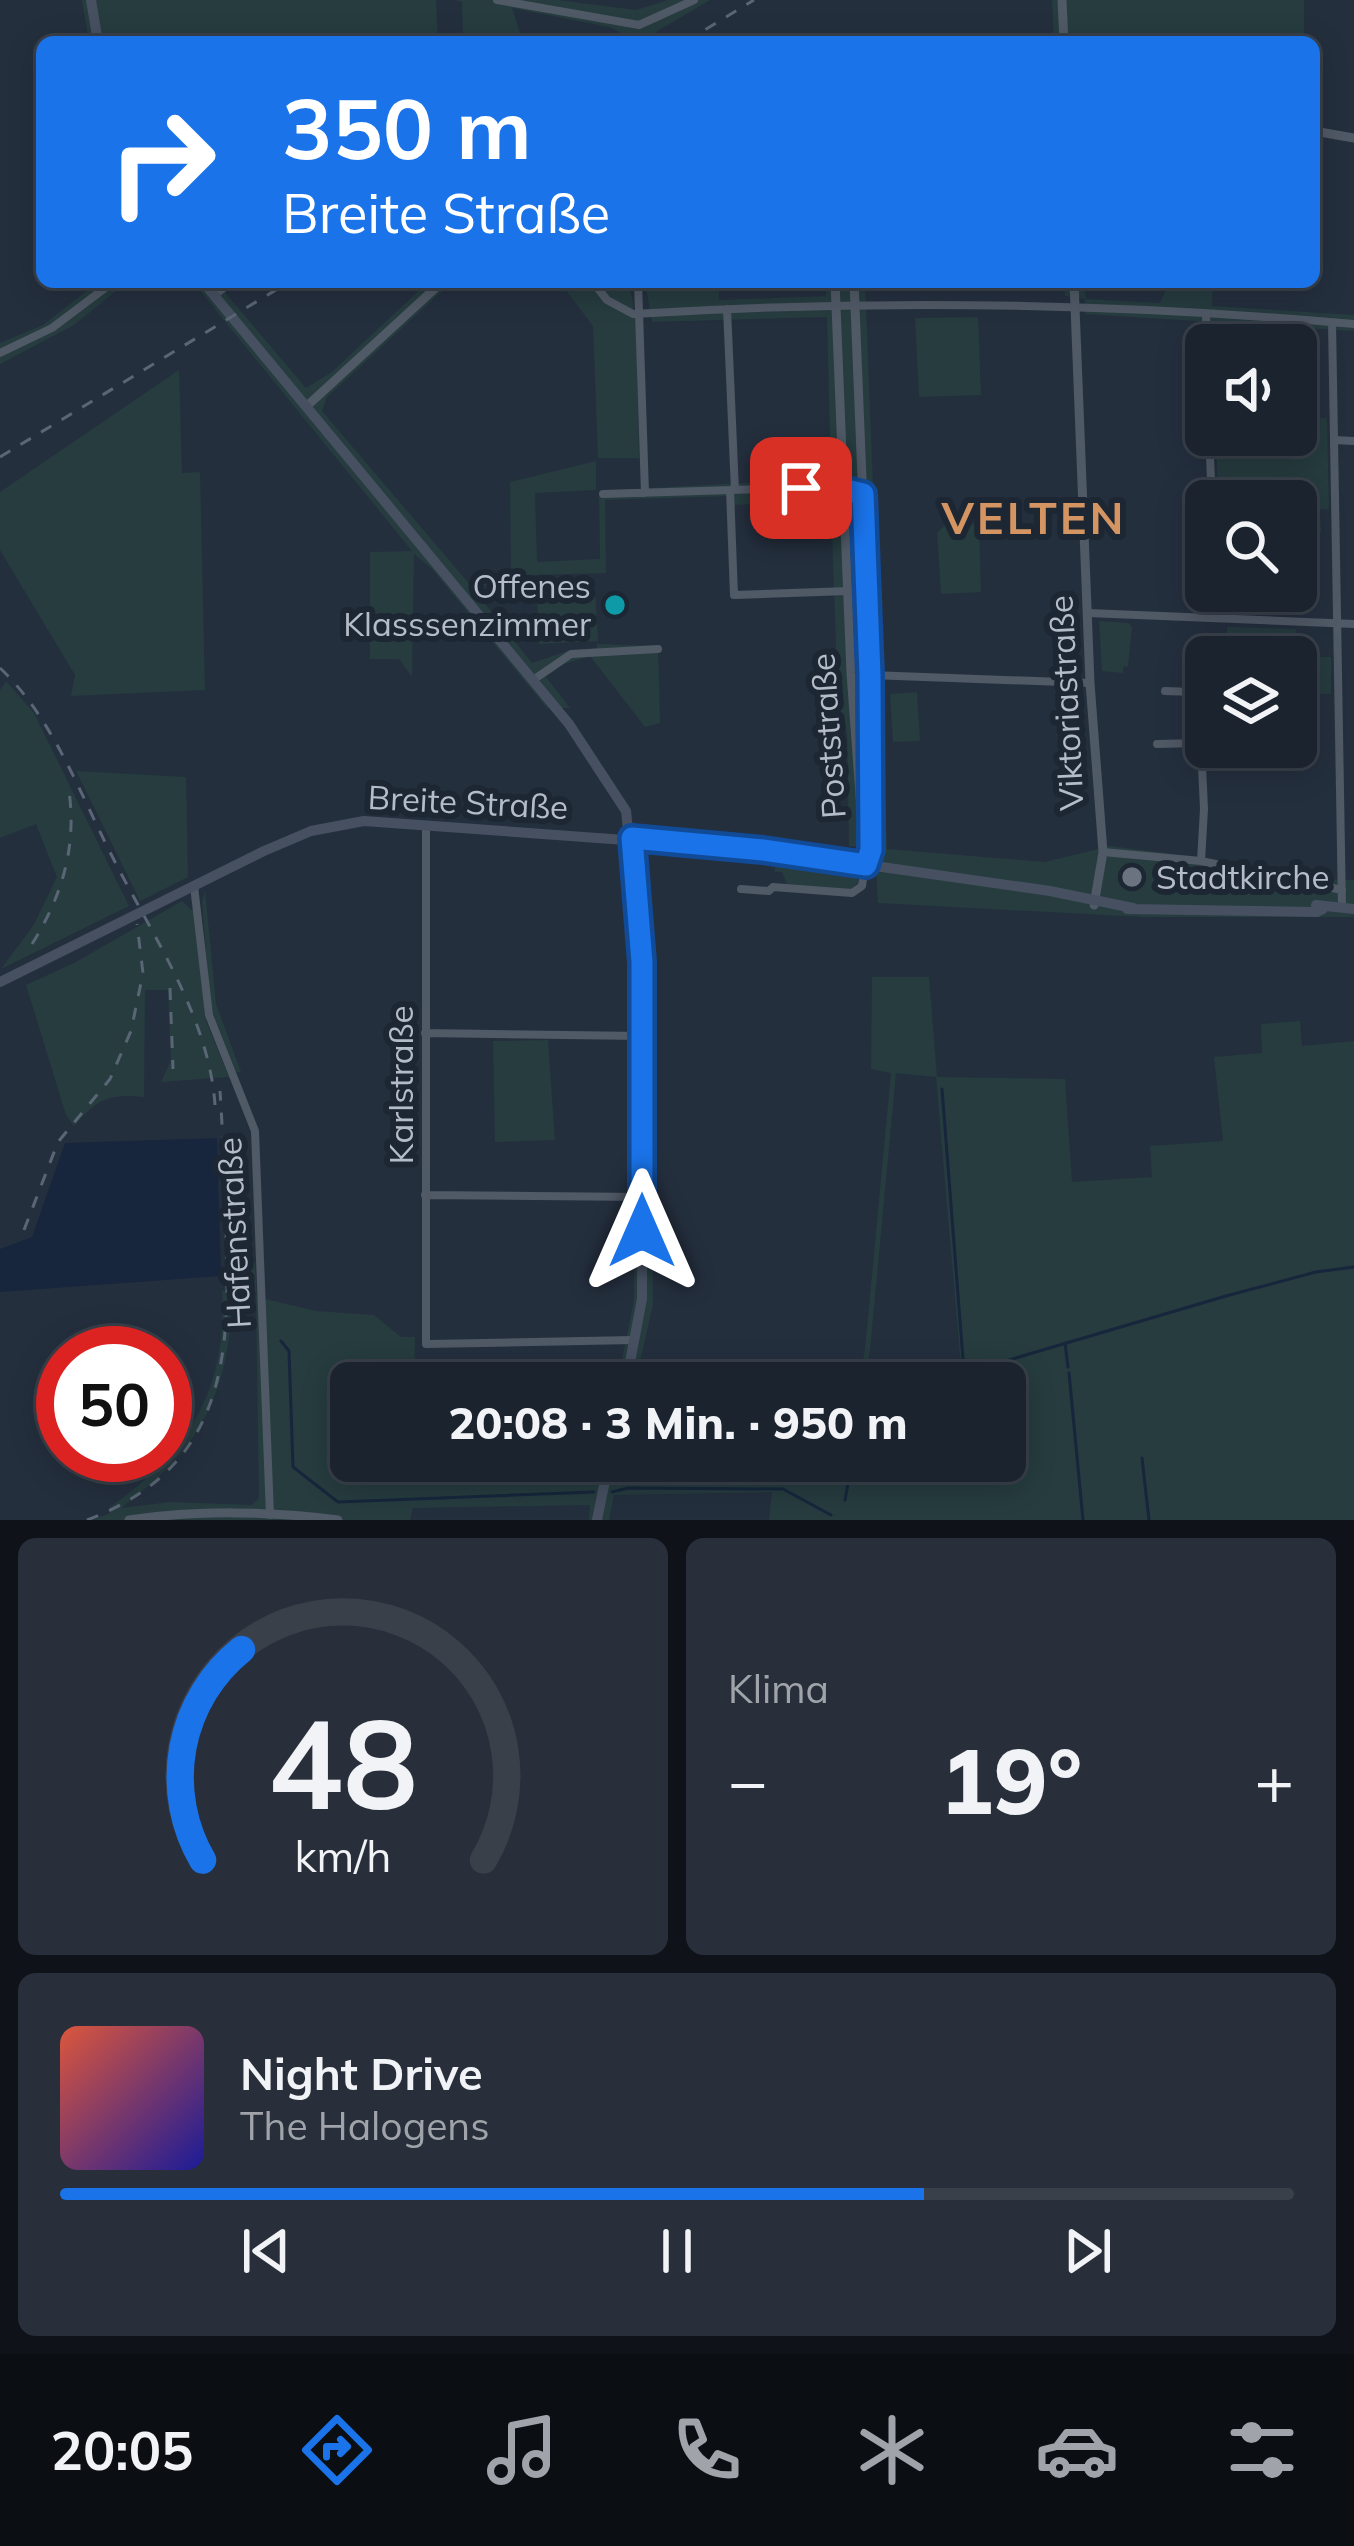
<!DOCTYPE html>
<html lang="de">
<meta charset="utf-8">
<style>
:root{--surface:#1b232e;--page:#282f3a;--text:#f1f3f6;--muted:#a0a4aa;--line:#39404a;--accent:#1a73e8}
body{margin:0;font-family:Mulish,sans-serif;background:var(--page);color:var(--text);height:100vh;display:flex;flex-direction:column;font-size:45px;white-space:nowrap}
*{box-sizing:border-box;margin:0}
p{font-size:39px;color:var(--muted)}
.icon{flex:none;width:66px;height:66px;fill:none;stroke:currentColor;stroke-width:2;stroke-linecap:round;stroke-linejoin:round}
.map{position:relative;height:1520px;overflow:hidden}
.details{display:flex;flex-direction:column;gap:18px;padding:18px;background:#0f1319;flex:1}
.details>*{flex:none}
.hud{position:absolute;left:36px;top:36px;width:1284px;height:252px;border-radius:18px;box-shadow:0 6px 30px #0003,0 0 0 3px var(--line);background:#1a73e8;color:#fff;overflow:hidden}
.fabs{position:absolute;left:1185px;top:324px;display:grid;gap:24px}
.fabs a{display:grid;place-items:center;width:132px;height:132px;border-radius:18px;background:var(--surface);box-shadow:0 6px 30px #0003,0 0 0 3px var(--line);font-size:60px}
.speed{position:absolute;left:36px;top:1326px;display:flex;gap:24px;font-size:60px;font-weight:700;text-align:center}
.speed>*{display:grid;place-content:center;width:156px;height:156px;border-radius:50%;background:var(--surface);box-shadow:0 6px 30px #0003,0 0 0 3px var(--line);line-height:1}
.speed .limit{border:18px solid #d22;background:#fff;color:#111}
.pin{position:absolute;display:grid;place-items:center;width:102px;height:102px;color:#fff;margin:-51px;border-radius:24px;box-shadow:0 6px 18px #0006}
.me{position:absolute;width:132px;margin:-66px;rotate:0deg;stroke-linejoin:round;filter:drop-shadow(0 0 9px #0008)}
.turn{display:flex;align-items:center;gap:42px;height:252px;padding:0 48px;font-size:54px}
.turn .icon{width:156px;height:156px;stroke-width:2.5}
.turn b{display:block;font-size:84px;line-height:102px}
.big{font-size:90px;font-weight:800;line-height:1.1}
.details .card{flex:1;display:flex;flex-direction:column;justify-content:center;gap:18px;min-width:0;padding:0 42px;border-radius:18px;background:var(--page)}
.details .dial{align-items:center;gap:0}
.dial svg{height:312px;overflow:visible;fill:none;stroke:var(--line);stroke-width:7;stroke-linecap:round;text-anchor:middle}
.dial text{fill:var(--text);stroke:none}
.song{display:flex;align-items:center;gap:36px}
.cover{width:144px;height:144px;border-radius:18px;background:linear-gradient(135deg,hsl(10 70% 55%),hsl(240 70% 35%))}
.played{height:12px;border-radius:6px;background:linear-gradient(90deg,var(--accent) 70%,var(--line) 70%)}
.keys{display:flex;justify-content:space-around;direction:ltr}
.heat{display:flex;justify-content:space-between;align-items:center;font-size:66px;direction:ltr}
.details .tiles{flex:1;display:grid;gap:18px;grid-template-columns:1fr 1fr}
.card:last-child{grid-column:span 2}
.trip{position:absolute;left:330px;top:1362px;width:696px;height:120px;border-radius:18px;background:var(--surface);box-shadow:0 6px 30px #0003,0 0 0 3px var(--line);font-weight:800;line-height:120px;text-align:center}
.tabs{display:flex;height:192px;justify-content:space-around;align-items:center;background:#0b0e12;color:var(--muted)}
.tabs .icon{width:84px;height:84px}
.tabs .current{color:var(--accent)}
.tabs b{font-size:54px;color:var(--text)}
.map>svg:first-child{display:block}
</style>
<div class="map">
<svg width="1354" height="1520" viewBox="0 0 1354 1520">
<rect width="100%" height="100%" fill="#242f3e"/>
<path fill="#263c3f" d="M82,0H436L438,42H89Z
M455,0H558L636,10L668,0H710L639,42L609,27L512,8L523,42H463L462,2Z
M1052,0H1304V42H1054Z
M98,282H127L74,325L0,364V343L43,325Z
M193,282H216L306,388L332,372L428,282H452L327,397L322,411L472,587L502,572L511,571L510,482L596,461V490L535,493L537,562L600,559L599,491L831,478L827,317L652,322L645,282H813L719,287V300L826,296V282H865L887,849L1045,862L1110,846L1204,858L1304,879L1354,880V917H1142L878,903L875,849L849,846L847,734L838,706L831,501L733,505L732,496L605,500L606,573L503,576L475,591L532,663L568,651L597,648V644L658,646L660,723L645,727L590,656L564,664L546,677L570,708H547L432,569L414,554L412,677L399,659H370V552L412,551Z
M550,282H629L636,321L639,458H598L593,326L565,289L549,286Z
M1064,282H1084L1086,299L1160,303L1170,282H1213L1212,306L1354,315V331L1085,314V299L1065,296Z
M978,317L981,395L919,397L915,318Z
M179,370L182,473L200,472L205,690L71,696L75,675L0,550V492Z
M1327,418L1329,509L1320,510L1321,532L1296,533V501H1218L1216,435H1296V419Z
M979,524L981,592L941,594L937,533L945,525Z
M595,593L598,641L539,644L537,596Z
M1099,621L1129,623L1132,627L1128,666L1123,667V673L1102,671Z
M1227,627L1296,629L1294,648L1317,650L1318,657H1331V694H1319V701L1296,700V657H1260L1256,639L1247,645L1246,657H1226Z
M6,681L34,713L129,906L1,969L33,926L57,877L36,824L0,838V690Z
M917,692L920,741L893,742L890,694Z
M76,771L186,777L188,877L140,901Z
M775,860L858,874V883L850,890L787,884L782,872H775Z
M644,887L650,962L653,1305L635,1383H617L634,1301L636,958L631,957L626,909Z
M205,891L216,1004L241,1072H236L210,1006L202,901Z
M182,901L193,911L206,1021L229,1077L161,1082L171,1060L168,990H145L144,1097C109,1093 97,1099 74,1126L66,1115L26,985L76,962Z
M872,977H929L937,1077L1065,1079L1072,1182L1152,1177L1150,1146L1223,1141L1214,1057L1262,1053L1261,1024L1300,1021L1302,1046L1354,1041V1520H769L772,1492L614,1495L609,1520H589L590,1505L413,1508L410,1520H93L110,1513V1507C187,1453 228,1390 222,1291H233C229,1393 203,1447 121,1508L170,1502L252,1505L259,1498L256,1298L247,1290L238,1291L237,1273L245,1272L255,1262L257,1297L316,1311L374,1315L401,1337H415L414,1383H351V1461H1005V1383H906L961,1367L936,1077L896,1073L870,1350L864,1383H859L865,1349L891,1073L871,1069Z
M548,1040L555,1140L495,1142L493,1041Z"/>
<path fill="#17263c" d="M217,1138L221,1276L0,1292V1249L32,1237L65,1143Z"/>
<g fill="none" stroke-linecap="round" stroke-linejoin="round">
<path stroke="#17263c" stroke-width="3" d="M942,1089L964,1372
M281,1341L289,1351L293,1467L338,1502L594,1492
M1065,1343L1068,1367
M1069,1373L1083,1520
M931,1383L1226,1296L1316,1272L1354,1267
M1142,1458L1149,1520
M612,1492L628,1488L783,1489L831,1515
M845,1500L852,1461"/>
<path stroke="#505966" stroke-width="8" d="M497,0L639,25L694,0
M593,282L607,300L633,314C873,299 1115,303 1354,324
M638,282L645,493
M549,286L550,282
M214,295L232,282
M727,309L735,490
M1206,314L1207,345
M1332,323L1342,908
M0,353L52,328L113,282
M1209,435L1212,501
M1334,440L1354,441
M730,490L734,595L848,591
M603,494L834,487L843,491
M1214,591L1215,618
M1088,613L1354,624
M870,675L1090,683
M533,680L571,654L658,649
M1165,691L1193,692L1199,701L1204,809L1201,861
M1157,744L1200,743
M426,825V1344L634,1340
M1103,852L1201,861L1342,890
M194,886L209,1015L255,1131L270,1515
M741,889L769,891L773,887L852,893L862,886L865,865
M425,1033L643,1036
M425,1195L642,1197"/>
<path stroke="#505966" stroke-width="9" d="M1062,0L1064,42
M1314,131L1354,138
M835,282L851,673L865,863
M854,282L870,675L871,850L865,865
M1074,282L1090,683L1103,852L1094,905
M308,405L442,282
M129,1520C196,1510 271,1511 338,1520"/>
<path stroke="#465061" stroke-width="10" d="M91,0L98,42
M203,282L569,724L626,811L642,962L643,1036L642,1299L626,1383
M1316,905L1354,909
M1127,909L1317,912L1323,909
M0,982L264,851L311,831L364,821L763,850L1050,891L1133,908
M597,1520L609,1461"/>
<path stroke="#5a6575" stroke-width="3" stroke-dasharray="12 12" stroke-linecap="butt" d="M685,42L754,0
M0,457L289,282
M0,668C53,718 80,794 113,858C152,935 209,1017 215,1105
M32,944C63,895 78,843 68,785
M170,988L173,1069
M24,1230L58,1142L110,1079L131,1031L143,973L137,924
M87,1520C225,1468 231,1358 226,1230C225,1184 223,1137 220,1091"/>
</g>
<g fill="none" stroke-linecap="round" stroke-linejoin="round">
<g stroke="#114b97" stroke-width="30">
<path id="route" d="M642,1231V962L632,838L763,850L866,865L871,850L870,675L863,494L834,487L801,488"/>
</g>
<use href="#route" stroke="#1a73e8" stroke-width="21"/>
</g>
<circle fill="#0f9aa8" stroke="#1d2633" stroke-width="4.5" cx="615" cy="605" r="12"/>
<circle fill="#6b7280" stroke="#1d2633" stroke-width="4.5" cx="1132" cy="877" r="12"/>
<g text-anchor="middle" stroke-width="12" stroke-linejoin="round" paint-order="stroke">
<g font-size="33" fill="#b4bcc9" stroke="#1d2633" text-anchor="end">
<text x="591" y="598">Offenes<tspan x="591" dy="38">Klasssenzimmer</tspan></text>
<text x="1156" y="889" text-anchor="start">Stadtkirche</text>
</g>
<g font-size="33" fill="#b4bcc9" stroke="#1d2633">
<text transform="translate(1066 703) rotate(-93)" y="12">Viktoriastraße</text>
<text transform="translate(828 736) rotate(-94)" y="12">Poststraße</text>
<text transform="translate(468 802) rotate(3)" y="12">Breite Straße</text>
<text transform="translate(401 1085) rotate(-90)" y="12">Karlstraße</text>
<text transform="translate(234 1233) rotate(-93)" y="12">Hafenstraße</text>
</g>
<g font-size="45" font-weight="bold" letter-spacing="3" fill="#d59563" stroke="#1d2633">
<text x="1034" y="534">VELTEN</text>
</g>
</g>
</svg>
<div class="fabs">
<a><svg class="icon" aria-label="sound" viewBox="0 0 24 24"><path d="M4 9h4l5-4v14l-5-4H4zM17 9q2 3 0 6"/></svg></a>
<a><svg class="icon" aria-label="search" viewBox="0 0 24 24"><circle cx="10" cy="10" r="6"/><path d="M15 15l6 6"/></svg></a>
<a><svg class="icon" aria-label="layers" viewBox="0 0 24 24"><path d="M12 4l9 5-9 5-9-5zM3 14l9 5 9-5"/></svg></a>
</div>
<div class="speed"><div class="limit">50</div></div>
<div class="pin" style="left:801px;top:488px;background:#d93025"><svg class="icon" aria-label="arrive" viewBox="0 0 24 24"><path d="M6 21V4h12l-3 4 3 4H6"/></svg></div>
<svg class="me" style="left:642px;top:1231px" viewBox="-20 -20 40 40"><path d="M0-17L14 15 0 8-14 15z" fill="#1a73e8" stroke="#fff" stroke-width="4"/></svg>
<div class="trip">20:08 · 3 Min. · 950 m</div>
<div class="hud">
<div class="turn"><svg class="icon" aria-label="right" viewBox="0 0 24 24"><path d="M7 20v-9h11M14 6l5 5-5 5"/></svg><div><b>350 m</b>Breite Straße</div></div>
</div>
</div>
<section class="details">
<div class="tiles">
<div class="card dial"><svg viewBox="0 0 100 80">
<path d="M14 69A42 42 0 1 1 86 69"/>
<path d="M14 69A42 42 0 0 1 24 15" stroke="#1a73e8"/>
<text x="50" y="56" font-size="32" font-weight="700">48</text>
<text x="50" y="72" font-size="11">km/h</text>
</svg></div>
<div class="card"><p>Klima</p>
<div class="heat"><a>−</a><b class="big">19°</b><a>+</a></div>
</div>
<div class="card">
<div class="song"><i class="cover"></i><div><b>Night Drive</b><p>The Halogens</p></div></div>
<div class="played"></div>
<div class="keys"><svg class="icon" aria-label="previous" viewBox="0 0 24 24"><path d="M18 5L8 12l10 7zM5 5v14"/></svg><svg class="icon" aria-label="pause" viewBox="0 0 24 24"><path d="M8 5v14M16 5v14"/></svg><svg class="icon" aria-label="next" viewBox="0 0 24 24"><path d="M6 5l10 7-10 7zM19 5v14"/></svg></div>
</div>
</div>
</section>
<nav class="tabs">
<b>20:05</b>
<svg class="icon current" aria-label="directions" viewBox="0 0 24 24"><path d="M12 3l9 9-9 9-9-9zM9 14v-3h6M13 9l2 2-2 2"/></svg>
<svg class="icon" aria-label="music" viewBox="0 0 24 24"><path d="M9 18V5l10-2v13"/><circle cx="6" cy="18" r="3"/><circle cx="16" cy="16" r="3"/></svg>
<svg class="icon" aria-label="phone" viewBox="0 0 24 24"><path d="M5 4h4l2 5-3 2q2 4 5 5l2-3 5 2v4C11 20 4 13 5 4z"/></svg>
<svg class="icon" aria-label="climate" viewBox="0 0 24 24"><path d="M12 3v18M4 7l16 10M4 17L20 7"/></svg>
<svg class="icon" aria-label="car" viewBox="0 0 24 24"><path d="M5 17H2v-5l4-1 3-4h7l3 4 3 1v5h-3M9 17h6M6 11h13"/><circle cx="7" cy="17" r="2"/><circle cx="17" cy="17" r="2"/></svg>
<svg class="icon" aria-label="filters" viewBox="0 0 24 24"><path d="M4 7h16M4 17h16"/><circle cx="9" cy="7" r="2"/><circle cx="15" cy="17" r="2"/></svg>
</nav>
